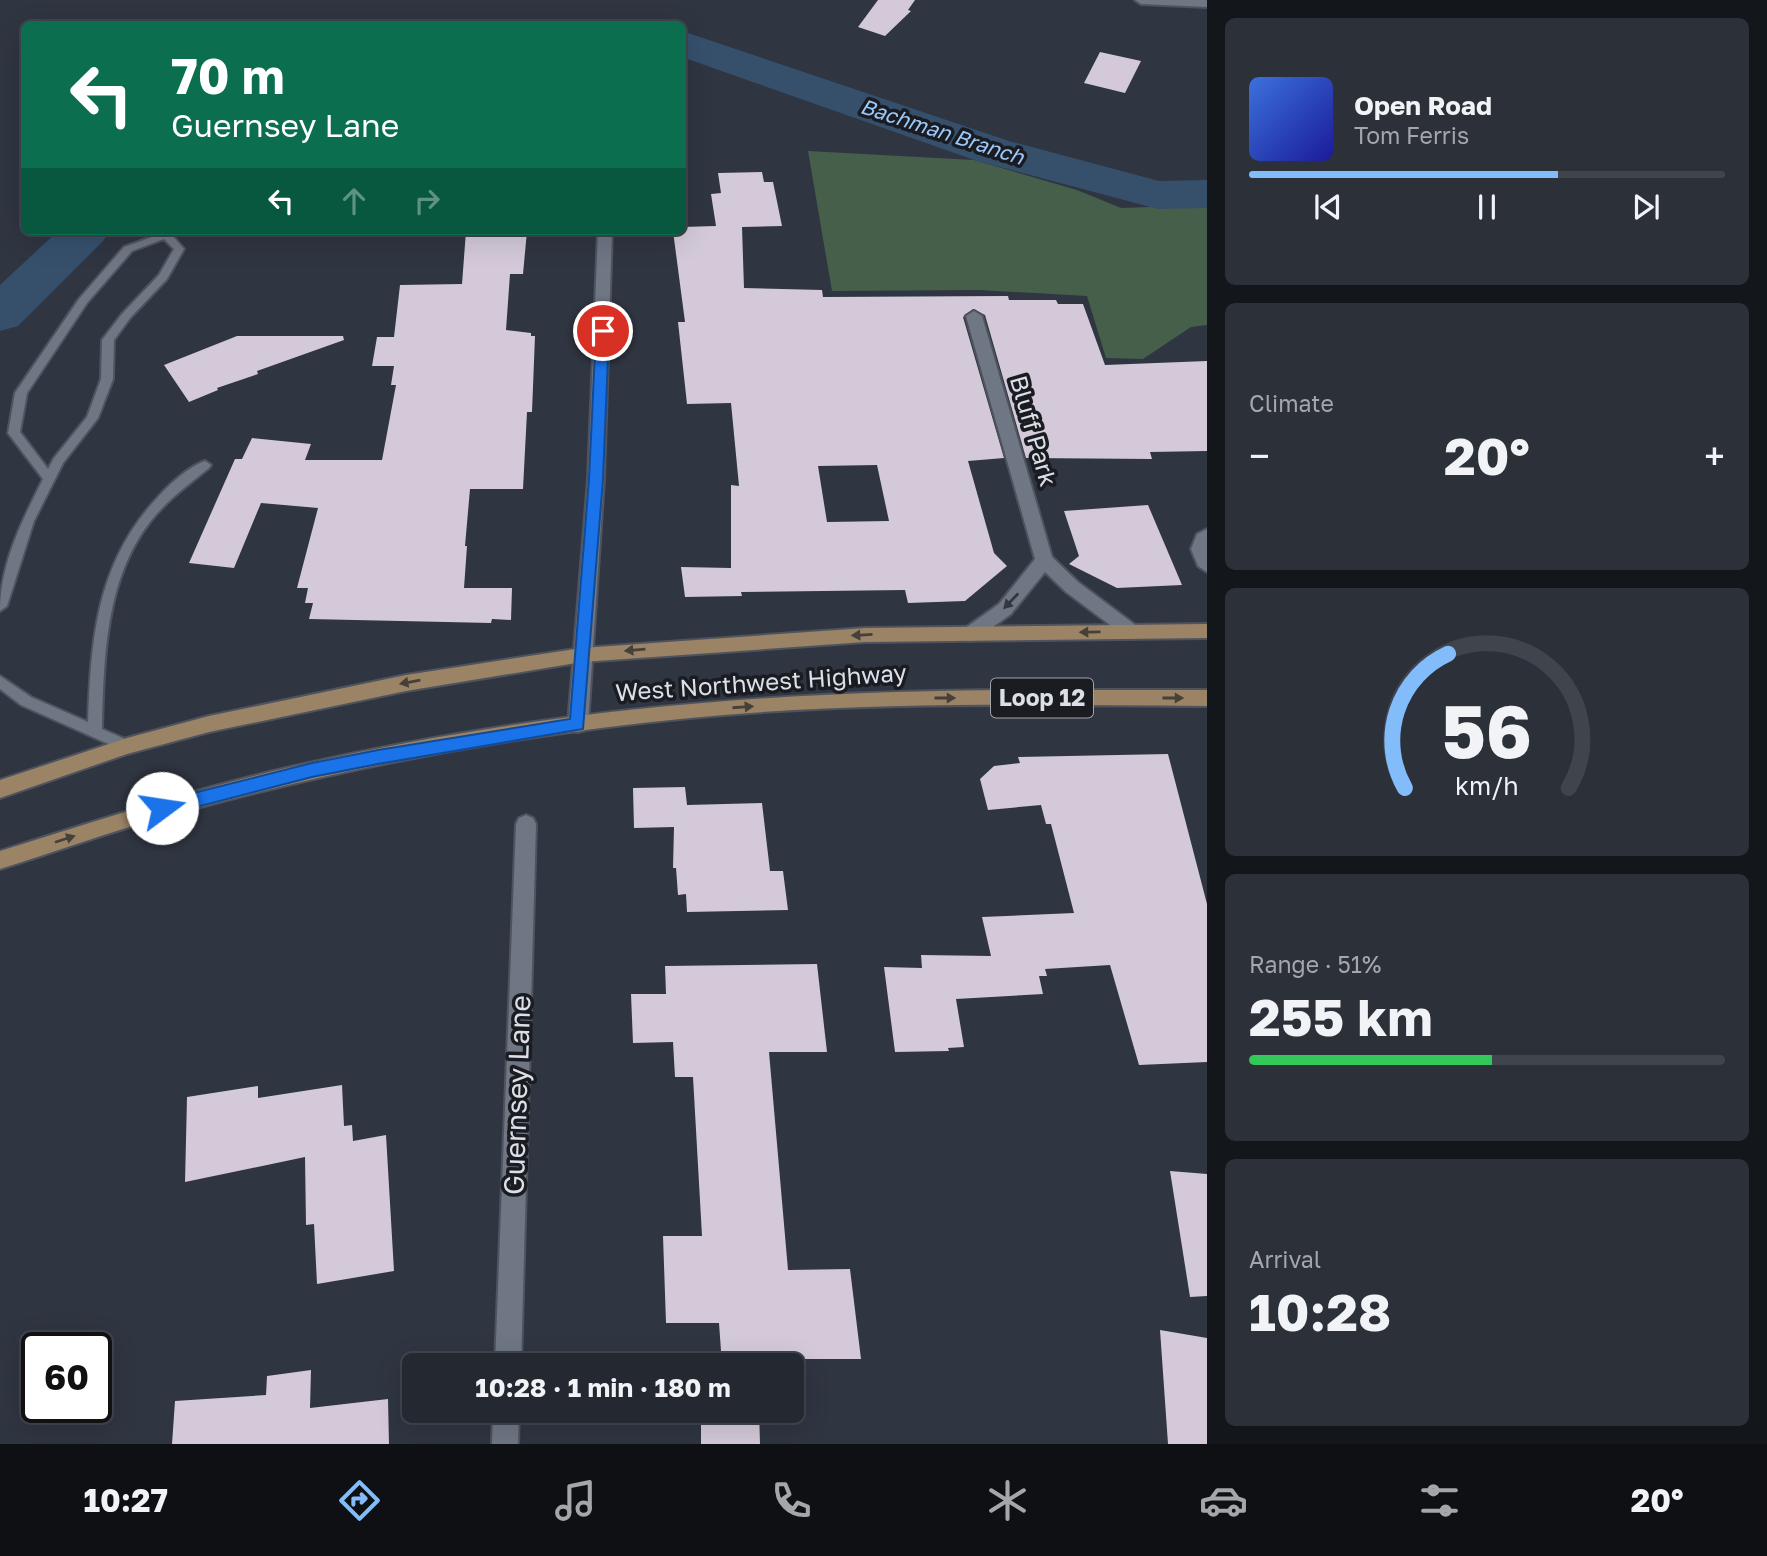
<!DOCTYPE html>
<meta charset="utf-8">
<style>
:root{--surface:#232831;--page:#2b3039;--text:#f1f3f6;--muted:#a3a6ab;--line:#40444d;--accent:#83bcfa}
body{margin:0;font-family:"Golos Text",sans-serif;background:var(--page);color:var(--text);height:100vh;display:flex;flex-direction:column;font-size:26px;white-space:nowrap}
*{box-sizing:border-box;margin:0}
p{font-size:23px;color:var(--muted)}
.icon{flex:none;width:38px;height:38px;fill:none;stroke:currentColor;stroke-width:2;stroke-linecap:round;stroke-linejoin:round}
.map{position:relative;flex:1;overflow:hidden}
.drawer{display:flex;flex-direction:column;gap:18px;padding:18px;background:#13161b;width:560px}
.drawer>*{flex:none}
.hud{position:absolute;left:21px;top:21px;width:665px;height:214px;border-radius:10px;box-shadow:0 7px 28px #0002,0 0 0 2px var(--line);background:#0b6e4f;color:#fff;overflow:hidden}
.speed{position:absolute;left:21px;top:1332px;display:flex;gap:14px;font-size:35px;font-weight:700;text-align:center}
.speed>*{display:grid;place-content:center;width:91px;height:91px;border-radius:50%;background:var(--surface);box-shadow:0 7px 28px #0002,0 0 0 2px var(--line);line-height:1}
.speed .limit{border:4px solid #111;border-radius:10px;background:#fff;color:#111}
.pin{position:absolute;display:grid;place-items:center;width:60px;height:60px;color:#fff;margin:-30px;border:4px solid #fff;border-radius:50%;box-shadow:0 2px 7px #0007}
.me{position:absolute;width:77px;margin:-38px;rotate:76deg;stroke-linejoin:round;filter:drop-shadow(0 0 5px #0008)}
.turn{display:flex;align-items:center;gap:24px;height:147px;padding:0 35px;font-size:32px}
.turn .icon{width:91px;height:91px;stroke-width:2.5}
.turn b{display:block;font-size:49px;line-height:60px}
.lanes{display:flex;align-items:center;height:66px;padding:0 35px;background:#0003;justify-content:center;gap:35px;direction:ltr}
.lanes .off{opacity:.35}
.big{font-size:52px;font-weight:700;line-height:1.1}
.drawer .card{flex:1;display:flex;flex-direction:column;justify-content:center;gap:10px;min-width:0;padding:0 24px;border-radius:10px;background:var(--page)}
.drawer .dial{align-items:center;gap:0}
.dial svg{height:182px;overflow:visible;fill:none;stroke:var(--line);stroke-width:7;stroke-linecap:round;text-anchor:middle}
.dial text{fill:var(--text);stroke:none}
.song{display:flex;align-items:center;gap:21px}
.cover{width:84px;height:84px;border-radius:10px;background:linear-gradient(135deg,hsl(220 70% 55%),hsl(240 70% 35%))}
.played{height:7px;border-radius:4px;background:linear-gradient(90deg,var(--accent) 65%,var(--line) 65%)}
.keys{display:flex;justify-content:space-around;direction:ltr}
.heat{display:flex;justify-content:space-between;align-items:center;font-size:38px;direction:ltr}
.charge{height:10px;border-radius:5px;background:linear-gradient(90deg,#34c759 51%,var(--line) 0)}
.trip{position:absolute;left:402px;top:1353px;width:402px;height:70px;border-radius:10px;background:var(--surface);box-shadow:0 7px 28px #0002,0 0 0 2px var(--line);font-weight:700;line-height:70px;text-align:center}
.dock{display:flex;height:112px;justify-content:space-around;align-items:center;background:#0e1014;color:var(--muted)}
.dock .icon{width:49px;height:49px}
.dock .on{color:var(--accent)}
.dock b{font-size:32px;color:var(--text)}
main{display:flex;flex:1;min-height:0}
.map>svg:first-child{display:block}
</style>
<main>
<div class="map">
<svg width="1207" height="1444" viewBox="0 0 1207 1444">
<rect width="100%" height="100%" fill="#2f3541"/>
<path fill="#455f4b" d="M808,151L974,160L1077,190L1121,208L1207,205V325L1191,327L1143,359L1106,358L1087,296L979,290L832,291Z"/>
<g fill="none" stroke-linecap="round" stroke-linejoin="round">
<path fill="#36506c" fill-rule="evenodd" d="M682,31L1009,141L1159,181L1207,180V208L1158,209L977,161L682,57Z
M58,231H110L103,241L18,326L0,331V285Z"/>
</g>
<path fill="#d3c9d8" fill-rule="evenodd" d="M878,0H915L908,10L911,11L885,36L858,27Z
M1100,52L1141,61L1125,93L1084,83Z
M762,172L764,182H773L782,226L742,227L744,288L822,290L823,297L1008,296L1009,300H1056L1058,304H1083L1105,365L1207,361V451L1150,452L1152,459L1026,458L985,315L973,309L963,317L1004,458L968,461L994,553L1007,566L965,601L908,603L905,590L741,592L742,596L685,597L681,567L731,568V485L739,486L731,403L687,404L678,322H685L673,231H682V227L716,226L711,194L721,193L718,173ZM877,465L889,521L827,522L818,466Z
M466,231H527L523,274H510L506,330L531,333V336H535L532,412H527L523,489H470L465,546H467L464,588H512L511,620L492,619L491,623L309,619L313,603H305L308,588H297L318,508L261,503L234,568L189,563L235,459H242L252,438L311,444L305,460H382L396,385H391L394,366H372L377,337H394L400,285L462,284Z
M237,336H343L344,340L257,371L258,374L217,388L218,390L189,402L164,365Z
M1148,505L1182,585L1117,588L1069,564L1079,556L1064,511Z
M1168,754L1207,904V1062L1139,1065L1110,965L1045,969L1047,976H1039L1043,994L956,999L964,1047L948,1048L949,1051L895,1052L884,967L922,968L921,955L991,956L982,917L1074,913L1051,824H1046L1041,805L988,810L980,779L994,766L1020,763L1018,757Z
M685,787L687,805L762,803L770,871H783L788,910L687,912L686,894L678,895L676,868H673L674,827L634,828L633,788Z
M817,964L827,1052H769L788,1270L850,1269L861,1359H757V1365H722L719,1323H666L663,1236H702L693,1077H675L673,1042L633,1043L631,994H666L665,966Z
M342,1085L344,1126L352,1125L353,1141L386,1135L394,1271L317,1284L314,1224L306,1225L305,1157L185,1182L187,1097L258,1086V1098Z
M1170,1171L1207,1174V1296L1190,1297Z
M1160,1330L1207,1338V1444H1168Z
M311,1370L310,1408L388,1399L389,1444H172L175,1401L266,1395L267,1376Z
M724,1410H759L760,1444H701V1412Z"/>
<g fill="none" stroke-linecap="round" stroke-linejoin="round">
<g stroke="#4e535d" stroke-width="4">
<path id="service" d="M166,232L170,233L184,249L167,279L130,318L114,340L113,379L98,418L63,463L34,521L7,606L0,611C0,564 22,521 43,479L8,433L15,393L79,299L124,247ZM164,239L174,249L159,275L122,314L102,340L101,379L87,417L54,458L48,469L20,432L27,393L87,303L132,251Z
M205,461L211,465L209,468C188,485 166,501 150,522C105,580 104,659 102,729L132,742L134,746L132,750H122L21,705L0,689V676L31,697L88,722C91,637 97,562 158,497C170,484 188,467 205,461Z"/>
</g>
<g stroke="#4e535d" stroke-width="4">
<path id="minor" d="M1135,0H1207V7L1141,4Z
M598,231H612L604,479L588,724L585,730L578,732L571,730L568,724L588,479Z
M974,311L982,316L1052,557L1078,582L1138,627L1141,632L1138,637L1132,639L1126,637L1066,592L1045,572L1011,614L976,639L970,641L964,639L961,634L964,629L999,604L1035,559L966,316Z
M1207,529V572L1198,566L1191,549L1197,534Z
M526,815L533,818L536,824L521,1365H495L516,824L519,818Z
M493,1410H519L518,1444H492Z"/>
</g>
<g stroke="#4e535d" stroke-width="4">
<path id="primary" d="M1207,624V638L865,642L582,662L406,691L209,732L127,754L0,798V780L127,738L209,716L406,675L582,648L865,628Z
M1013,690H1207V706C1035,705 862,701 690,718C512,735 336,769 164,817C109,832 55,852 0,869V851C98,820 195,789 295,766C536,711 766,691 1013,690Z"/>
</g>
<use href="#service" fill="#6f7684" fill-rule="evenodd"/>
<use href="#minor" fill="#6f7684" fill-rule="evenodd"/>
<use href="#primary" fill="#9b8365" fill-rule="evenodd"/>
</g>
<defs><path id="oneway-solid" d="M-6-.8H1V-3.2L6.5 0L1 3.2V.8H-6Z" transform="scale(1.75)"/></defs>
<use fill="#34373f" href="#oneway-solid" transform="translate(1011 601) rotate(134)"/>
<g fill="#474039">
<use href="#oneway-solid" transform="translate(1090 632) rotate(179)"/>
<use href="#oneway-solid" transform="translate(862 635) rotate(177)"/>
<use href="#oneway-solid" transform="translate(635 650) rotate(175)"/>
<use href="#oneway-solid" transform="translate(410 682) rotate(170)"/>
<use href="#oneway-solid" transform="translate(945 698)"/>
<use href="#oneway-solid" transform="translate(1173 698)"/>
<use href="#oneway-solid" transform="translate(743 707) rotate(-4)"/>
<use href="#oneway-solid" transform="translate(65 839) rotate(-18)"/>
</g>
<path fill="#1a73e8" stroke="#114b97" stroke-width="2" d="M603,327L609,331L603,479L583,729L378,764L312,777L162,816L157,813L154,808L157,803L162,801L312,763L378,750L570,719L589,479L596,331Z"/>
<g text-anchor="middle" stroke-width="7" stroke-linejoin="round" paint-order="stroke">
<g font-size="21" font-style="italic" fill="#9bc9fc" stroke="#1a1c22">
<text transform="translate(942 132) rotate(18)" y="7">Bachman Branch</text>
</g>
<rect fill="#1a1c22" stroke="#a1a4ac" stroke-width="2" x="991" y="678.5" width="102" height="39" rx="5"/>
<g font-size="23" font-weight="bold" fill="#dbdfe7">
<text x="1042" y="706">Loop 12</text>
</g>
<g font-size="24" fill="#dbdfe7" stroke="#1a1c22">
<text transform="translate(1033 431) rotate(74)" y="8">Bluff Park</text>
<text transform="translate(761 683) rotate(-4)" y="8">West Northwest Highway</text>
</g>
<g font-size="28" fill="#dbdfe7" stroke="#1a1c22">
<text transform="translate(517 1095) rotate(-88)" y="10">Guernsey Lane</text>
</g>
</g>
</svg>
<div class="speed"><div class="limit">60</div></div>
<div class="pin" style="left:603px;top:331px;background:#d93025"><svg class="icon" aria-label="arrive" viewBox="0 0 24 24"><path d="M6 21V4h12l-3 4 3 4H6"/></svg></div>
<svg class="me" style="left:162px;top:808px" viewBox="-20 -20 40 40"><circle r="19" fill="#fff"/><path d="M0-13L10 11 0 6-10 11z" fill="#1a73e8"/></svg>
<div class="trip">10:28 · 1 min · 180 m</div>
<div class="hud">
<div class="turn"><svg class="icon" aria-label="left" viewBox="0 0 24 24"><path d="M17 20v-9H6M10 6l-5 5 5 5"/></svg><div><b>70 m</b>Guernsey Lane</div></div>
<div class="lanes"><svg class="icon" aria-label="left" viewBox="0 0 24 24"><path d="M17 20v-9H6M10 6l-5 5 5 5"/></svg><svg class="icon off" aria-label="ahead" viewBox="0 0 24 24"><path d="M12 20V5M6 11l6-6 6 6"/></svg><svg class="icon off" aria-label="right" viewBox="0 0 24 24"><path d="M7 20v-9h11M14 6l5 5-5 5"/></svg></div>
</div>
</div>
<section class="drawer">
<div class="card">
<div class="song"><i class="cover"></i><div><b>Open Road</b><p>Tom Ferris</p></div></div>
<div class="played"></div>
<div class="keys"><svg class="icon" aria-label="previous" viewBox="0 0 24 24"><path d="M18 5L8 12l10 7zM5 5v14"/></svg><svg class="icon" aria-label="pause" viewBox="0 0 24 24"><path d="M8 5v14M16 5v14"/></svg><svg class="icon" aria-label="next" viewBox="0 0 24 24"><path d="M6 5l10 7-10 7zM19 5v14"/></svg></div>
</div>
<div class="card"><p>Climate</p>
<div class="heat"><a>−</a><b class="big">20°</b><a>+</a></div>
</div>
<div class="card dial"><svg viewBox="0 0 100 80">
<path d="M14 69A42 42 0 1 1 86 69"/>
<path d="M14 69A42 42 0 0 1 33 10" stroke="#83bcfa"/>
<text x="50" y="56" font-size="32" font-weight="700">56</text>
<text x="50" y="72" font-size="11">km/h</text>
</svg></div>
<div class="card"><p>Range · 51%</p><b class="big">255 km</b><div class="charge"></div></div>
<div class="card"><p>Arrival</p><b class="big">10:28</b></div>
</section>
</main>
<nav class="dock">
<b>10:27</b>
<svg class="icon on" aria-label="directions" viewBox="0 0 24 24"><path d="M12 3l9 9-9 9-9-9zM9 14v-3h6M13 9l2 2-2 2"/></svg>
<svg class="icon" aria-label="music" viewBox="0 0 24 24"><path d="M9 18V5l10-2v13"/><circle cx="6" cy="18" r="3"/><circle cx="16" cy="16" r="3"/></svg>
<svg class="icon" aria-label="phone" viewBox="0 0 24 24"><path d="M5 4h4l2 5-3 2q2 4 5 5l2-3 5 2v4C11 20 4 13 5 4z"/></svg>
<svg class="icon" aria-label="climate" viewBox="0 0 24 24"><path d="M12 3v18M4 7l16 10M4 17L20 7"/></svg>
<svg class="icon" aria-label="car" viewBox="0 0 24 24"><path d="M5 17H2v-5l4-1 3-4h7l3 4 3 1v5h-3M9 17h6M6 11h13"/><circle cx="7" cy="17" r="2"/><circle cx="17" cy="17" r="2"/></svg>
<svg class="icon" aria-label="filters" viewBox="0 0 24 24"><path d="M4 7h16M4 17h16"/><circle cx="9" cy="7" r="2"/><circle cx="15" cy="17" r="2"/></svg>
<b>20°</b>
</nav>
